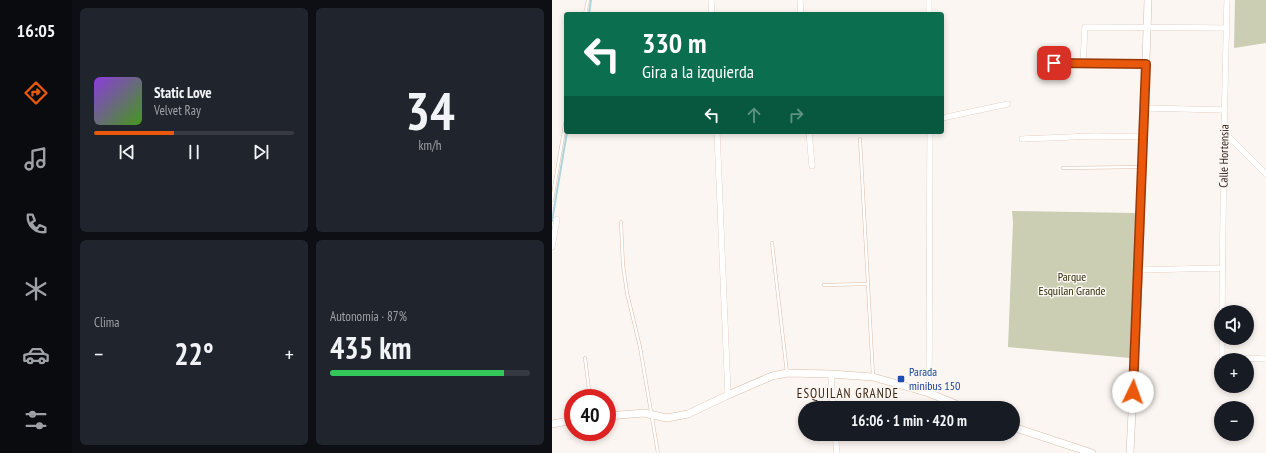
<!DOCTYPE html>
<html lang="es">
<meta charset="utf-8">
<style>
:root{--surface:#171b24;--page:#20242c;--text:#f1f3f6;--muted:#9ea1a6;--line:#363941;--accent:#ea580c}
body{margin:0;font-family:"PT Sans Narrow",sans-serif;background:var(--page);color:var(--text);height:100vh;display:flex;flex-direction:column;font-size:15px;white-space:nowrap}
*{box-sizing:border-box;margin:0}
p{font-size:13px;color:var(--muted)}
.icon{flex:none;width:22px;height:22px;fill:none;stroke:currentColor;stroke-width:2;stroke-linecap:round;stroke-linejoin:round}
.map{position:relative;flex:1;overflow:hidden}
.details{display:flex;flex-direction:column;gap:8px;padding:8px;background:#0d0f14;width:480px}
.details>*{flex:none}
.guide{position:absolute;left:12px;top:12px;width:380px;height:122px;border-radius:4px;box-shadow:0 2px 6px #0003;background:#0b6e4f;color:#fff;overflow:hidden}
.tools{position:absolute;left:662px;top:305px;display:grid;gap:8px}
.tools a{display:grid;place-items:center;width:40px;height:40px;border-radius:50%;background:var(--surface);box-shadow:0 2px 6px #0003;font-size:20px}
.speed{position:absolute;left:12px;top:389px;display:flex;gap:8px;font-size:20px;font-weight:700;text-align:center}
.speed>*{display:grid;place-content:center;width:52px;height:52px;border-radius:50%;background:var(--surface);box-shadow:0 2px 6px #0003;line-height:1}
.speed .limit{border:6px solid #d22;background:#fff;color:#111}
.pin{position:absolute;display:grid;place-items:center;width:34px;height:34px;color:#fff;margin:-17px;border-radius:8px;box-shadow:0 2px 6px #0006}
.me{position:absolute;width:44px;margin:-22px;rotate:3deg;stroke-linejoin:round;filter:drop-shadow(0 0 3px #0008)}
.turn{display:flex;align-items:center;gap:14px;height:84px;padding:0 12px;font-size:18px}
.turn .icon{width:52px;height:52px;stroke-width:2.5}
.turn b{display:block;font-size:28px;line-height:34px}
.lanes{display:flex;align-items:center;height:38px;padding:0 12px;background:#0003;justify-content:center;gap:20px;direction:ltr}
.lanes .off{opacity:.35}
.big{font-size:30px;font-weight:800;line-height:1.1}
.details .card{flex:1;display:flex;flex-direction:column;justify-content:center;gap:6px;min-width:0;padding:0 14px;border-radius:6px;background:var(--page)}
.details .dial{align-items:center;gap:0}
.dial b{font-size:52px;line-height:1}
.song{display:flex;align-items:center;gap:12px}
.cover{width:48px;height:48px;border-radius:6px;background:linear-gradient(135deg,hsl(270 70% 55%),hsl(100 70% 35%))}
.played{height:4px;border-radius:2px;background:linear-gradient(90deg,var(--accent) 40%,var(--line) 40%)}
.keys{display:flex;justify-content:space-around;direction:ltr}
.heat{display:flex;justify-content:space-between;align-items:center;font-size:22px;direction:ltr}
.charge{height:6px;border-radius:3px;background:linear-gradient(90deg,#34c759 87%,var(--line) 0)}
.details .tiles{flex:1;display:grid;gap:8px;grid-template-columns:repeat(2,1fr)}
.trip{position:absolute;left:246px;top:401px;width:222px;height:40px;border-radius:20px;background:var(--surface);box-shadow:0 2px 6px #0003;font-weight:800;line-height:40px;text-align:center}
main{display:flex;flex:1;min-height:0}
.menu{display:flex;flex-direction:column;width:72px;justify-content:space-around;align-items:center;background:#090b0e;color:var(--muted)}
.menu .icon{width:28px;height:28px}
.menu .active{color:var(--accent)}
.menu b{font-size:18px;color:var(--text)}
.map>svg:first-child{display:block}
</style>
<main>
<nav class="menu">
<b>16:05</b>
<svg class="icon active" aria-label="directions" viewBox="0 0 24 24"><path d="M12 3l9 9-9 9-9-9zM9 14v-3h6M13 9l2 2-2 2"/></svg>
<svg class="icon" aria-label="music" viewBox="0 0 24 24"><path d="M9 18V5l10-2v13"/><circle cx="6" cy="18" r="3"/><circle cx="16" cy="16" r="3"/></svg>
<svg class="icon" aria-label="phone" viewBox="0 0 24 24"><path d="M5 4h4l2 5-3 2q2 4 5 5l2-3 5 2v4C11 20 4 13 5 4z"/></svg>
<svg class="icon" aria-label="climate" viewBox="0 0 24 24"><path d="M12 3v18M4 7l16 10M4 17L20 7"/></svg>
<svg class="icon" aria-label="car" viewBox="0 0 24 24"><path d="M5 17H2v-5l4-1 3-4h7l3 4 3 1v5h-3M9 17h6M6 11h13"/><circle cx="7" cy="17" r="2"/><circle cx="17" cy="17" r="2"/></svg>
<svg class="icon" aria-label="filters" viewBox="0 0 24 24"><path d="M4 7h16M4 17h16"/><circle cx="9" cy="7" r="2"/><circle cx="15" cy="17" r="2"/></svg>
</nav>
<section class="details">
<div class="tiles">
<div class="card">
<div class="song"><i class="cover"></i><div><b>Static Love</b><p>Velvet Ray</p></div></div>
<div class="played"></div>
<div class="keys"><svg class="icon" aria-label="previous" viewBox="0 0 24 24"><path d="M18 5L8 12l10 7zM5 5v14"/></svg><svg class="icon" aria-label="pause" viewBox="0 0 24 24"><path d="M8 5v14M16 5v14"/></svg><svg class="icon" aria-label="next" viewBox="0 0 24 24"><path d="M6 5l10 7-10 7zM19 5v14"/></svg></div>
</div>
<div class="card dial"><b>34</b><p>km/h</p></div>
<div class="card"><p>Clima</p>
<div class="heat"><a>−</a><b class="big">22°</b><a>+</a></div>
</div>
<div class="card"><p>Autonomía · 87%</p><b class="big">435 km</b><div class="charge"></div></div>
</div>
</section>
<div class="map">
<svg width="714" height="453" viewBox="0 0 714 453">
<rect width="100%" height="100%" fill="#fcf6f2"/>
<path fill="#cbceb3" d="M683,0H714V43L682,48Z
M460,211L584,213L578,358L456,347L461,222Z"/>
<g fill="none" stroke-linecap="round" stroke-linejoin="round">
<path stroke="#afd5da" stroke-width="2" d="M37,14L39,0
M0,221L15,132"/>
<g stroke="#d9bca8" stroke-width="3.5">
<path id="service" d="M33,14L36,0
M502,63L592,64
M308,139L321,376
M511,168L590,167
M0,200L14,119
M69,222L71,265L75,293L88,347L106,453
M220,243L235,373
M272,285L316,284
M33,358L38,398"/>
</g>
<g stroke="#d9bca8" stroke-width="6">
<path id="minor" d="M159,0L160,14
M248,0L249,14
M377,14V0
M531,63L533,27L675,28
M593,108L673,110
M390,118L456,104
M165,132L176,395
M257,132L260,166
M672,132L714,174
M470,139L543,136L592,137
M0,247L5,219
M587,270L669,268
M670,312L672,132L675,0
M670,338V357L714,359
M279,374L281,408
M377,393L378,132
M283,434L285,453"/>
</g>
<g stroke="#d9bca8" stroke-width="8">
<path id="tertiary" d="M55,416L92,413L115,418L136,414L176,395L220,376L235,373L279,374L321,377L377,393L413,408
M0,424L21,420
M461,427L540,453
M578,453L587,270L596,0"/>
</g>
<use href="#service" stroke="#fff" stroke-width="2.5"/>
<use href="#minor" stroke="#fff" stroke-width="5.5"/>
<use href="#tertiary" stroke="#fff" stroke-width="7"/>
</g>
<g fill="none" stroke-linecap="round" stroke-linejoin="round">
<g stroke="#983908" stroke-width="10">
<path id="route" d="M502,63L594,64L581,392"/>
</g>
<use href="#route" stroke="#ea580c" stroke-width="7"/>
</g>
<rect fill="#1a4fb4" stroke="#fcf6f2" stroke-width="1.5" x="345" y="375" width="8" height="8" rx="2"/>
<g text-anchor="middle" stroke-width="3" stroke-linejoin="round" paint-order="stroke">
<g font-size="12" fill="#32271f" stroke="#fcf6f2">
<text transform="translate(672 156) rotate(-89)" y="4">Calle Hortensia</text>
</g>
<g font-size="12" fill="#2b2d07" stroke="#fcf6f2">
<text x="520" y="281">Parque<tspan x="520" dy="14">Esquilan Grande</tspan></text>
</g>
<g font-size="12" fill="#164399" stroke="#fcf6f2" text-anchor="start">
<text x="357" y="376">Parada<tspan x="357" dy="14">minibus 150</tspan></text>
</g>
<g font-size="13" letter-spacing="1" fill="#3b2615" stroke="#fcf6f2">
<text x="296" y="398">ESQUILAN GRANDE</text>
</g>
</g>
</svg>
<div class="tools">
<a><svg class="icon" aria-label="sound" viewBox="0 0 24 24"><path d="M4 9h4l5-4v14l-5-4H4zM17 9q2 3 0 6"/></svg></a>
<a>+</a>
<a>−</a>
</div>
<div class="speed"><div class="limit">40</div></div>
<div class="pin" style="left:502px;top:63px;background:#d93025"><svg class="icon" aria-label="arrive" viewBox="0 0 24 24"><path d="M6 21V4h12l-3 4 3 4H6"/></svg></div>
<svg class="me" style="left:581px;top:392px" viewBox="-20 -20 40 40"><circle r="19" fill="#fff"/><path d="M0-13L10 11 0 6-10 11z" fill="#ea580c"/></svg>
<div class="trip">16:06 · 1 min · 420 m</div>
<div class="guide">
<div class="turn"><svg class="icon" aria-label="left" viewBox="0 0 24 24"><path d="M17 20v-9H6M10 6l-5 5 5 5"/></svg><div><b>330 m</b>Gira a la izquierda</div></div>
<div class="lanes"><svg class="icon" aria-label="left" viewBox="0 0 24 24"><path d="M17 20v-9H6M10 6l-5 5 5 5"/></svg><svg class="icon off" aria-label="ahead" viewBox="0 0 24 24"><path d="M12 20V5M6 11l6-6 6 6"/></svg><svg class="icon off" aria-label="right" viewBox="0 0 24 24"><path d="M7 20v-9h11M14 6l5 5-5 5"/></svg></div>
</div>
</div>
</main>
